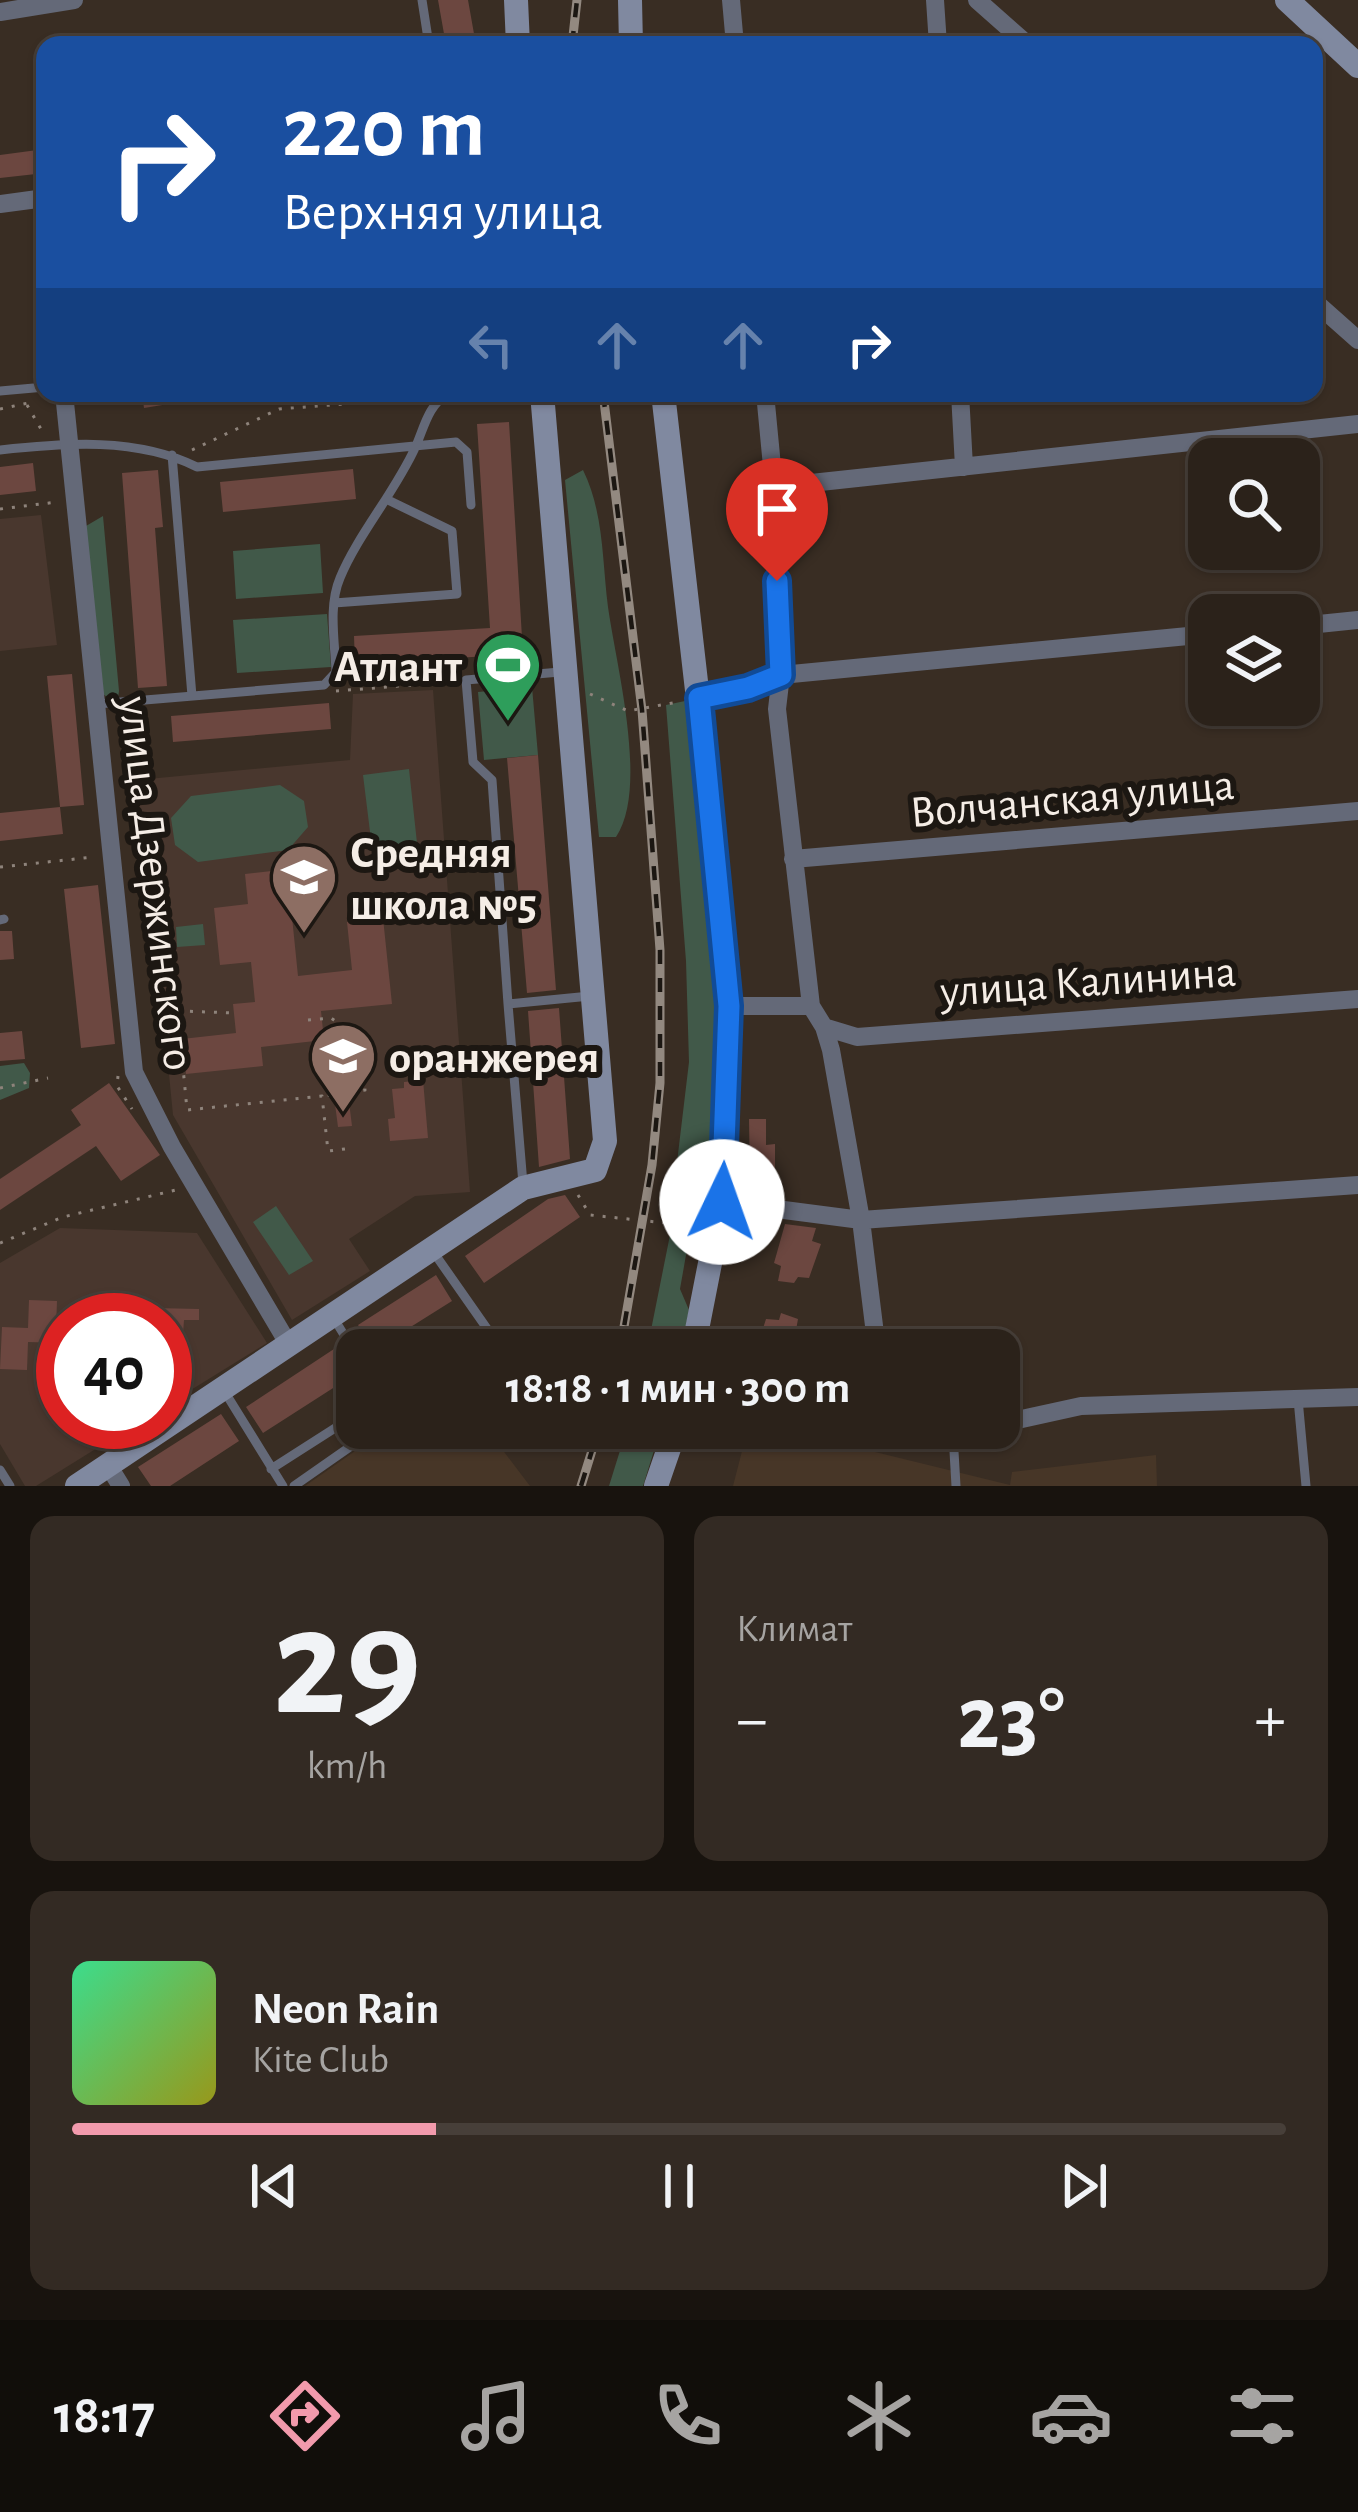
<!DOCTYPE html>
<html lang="ru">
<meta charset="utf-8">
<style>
:root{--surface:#2b221a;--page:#332a23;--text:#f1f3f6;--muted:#a6a4a2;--line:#473f39;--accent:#f29aac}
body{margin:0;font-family:"Alegreya Sans",sans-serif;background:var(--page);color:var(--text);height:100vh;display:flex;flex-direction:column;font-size:45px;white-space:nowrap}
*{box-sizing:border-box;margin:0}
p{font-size:39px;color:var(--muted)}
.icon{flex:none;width:66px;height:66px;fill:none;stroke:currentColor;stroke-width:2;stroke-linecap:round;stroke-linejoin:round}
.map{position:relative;height:1486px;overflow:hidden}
.panel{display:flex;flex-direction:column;gap:30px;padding:30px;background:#18130e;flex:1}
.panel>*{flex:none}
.top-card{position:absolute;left:36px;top:36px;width:1287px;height:366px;border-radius:24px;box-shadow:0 3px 9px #0004,0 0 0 3px var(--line);background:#1a4fa0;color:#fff;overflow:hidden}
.tools{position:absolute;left:1188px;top:438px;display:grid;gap:24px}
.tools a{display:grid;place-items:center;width:132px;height:132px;border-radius:24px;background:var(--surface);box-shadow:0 3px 9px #0004,0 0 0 3px var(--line);font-size:60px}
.speed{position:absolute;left:36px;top:1293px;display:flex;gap:24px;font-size:60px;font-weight:700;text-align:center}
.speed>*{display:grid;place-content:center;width:156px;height:156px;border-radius:50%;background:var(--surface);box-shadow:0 3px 9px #0004,0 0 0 3px var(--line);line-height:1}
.speed .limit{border:18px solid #d22;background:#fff;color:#111}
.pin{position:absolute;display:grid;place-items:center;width:102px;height:102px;color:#fff;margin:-123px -51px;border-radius:50% 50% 50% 0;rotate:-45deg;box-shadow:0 0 12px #0007}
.pin .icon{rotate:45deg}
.me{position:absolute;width:132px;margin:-66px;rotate:3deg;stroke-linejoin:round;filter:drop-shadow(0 0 9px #0008)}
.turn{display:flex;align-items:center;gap:42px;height:252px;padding:0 48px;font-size:54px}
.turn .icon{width:156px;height:156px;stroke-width:2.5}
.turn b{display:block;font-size:84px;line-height:102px}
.lanes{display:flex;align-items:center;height:114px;padding:0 48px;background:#0003;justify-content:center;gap:60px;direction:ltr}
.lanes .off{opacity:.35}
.big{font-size:90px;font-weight:700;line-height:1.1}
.panel .tile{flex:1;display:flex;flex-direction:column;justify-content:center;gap:18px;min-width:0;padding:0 42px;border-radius:24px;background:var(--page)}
.panel .dial{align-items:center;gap:0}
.dial b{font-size:156px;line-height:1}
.song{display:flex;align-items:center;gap:36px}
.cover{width:144px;height:144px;border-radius:18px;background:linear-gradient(135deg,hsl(150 70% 55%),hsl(60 70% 35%))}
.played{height:12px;border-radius:6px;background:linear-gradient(90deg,var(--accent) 30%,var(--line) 30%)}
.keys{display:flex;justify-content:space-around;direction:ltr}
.heat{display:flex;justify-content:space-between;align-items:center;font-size:66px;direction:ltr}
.panel .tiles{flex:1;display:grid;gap:30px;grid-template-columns:1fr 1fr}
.tile:last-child{grid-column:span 2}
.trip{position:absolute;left:336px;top:1329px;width:684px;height:120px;border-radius:24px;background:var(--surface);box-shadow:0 3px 9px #0004,0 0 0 3px var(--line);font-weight:700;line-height:120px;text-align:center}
.tab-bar{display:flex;height:192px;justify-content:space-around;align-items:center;background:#110e0a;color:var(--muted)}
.tab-bar .icon{width:84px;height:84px}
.tab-bar .current{color:var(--accent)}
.tab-bar b{font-size:54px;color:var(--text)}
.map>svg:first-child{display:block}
</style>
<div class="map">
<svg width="1358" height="1486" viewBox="0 0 1358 1486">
<rect width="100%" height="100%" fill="#392d23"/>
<path fill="#473627" d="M388,1428H402L428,1446L456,1428H486L530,1486H305Z
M748,1428H777L1010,1485L1012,1472L1156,1455L1157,1486H733Z"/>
<path fill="#49372e" d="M41,515L57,645L0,651V519Z
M433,690L470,1192L415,1196L349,1239L370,1271L292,1320L173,1115L148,860H136L127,781L350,760L353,694Z
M60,1228L197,1233L267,1343L165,1406V1320H63V1422H139L36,1486H25L0,1444V1263Z"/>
<path fill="#415949" d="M583,470C604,513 602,560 608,607C616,665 649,788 616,837H599L565,480Z
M103,516L119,691L118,698H108L101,692L86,526Z
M320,544L323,593L236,599L233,551Z
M327,614L331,667L237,673L233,620Z
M532,687L538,755L484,760L478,692Z
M685,701C700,831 719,960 715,1091C714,1129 716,1165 702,1201L681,1191L675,1179L689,1062L686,961L666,705Z
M409,769L417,843L372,848L363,775Z
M280,785L304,801L308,827L288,850L198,862L175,845L171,818L191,796Z
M203,924L205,945L177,947L176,927Z
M24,1063L30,1073L29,1088L0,1100V1066Z
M276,1206L313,1261L289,1275L253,1222Z
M671,1230H681L689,1238L680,1289L689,1310L681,1350H647Z
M627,1428H661L643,1486H609Z"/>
<path fill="#6c4740" d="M438,0H468L476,45H446Z
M45,149V173L0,178V155Z
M142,393H192L193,400L144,408Z
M509,422L523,654L355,664L354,636L490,628L477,424Z
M33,463L36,491L0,495V467Z
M353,469L356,499L223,512L220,482Z
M158,470L163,527L155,528L167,686L138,688L122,473Z
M72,674L84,805L60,807L47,676Z
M329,703L331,729L173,742L171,716Z
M538,755L556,990L527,993L507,758Z
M60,807L63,834L0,841V813Z
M298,868L303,916L292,917L298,976L352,970L347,922L383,918L392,1004L321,1011L324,1040L261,1047L263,1066L186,1074L182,1039L236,1033L233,1004L255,1002L251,962L220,965L214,908L248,904L245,874Z
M98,885L115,1044L81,1048L64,889Z
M0,931H12L14,959L0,960Z
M559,1008L570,1159L539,1167L528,1011Z
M22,1031L25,1059L0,1061V1033Z
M441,1047L443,1067L421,1069L419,1050Z
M423,1080L428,1138L390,1141L388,1119L395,1118L392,1089L404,1088V1082Z
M109,1083L160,1155L121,1181L96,1146L0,1210V1179L81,1125L71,1110Z
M349,1102L352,1126L338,1127L335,1104Z
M749,1119H766V1145L775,1144V1183H750Z
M565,1195L580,1217L484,1283L465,1256L548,1199Z
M785,1224L816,1228L812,1241L821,1244L809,1278L798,1277L794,1283L778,1281L781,1266L774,1263Z
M436,1275L452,1301L374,1350L358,1325Z
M29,1300L57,1301L56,1330H63V1343L28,1342L27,1370L0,1369L2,1327L28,1328Z
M98,1302L127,1303L126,1320H97Z
M154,1308L199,1309V1320H184L183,1334L165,1333V1320H154Z
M781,1313L798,1319L795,1336L802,1338L798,1350H756L766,1319L779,1320Z
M337,1347L355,1374L263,1433L246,1407Z
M221,1414L239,1441L170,1486H151L138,1467Z"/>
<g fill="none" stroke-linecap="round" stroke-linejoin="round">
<path stroke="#8e837b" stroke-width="3" stroke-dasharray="3 9" stroke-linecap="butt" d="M27,405L45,436
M0,409L33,402
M192,450L279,409L384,401L417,393
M0,509L57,502
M336,691L452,682
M590,694L628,711L678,702
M0,867L94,857
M168,908L187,1110L322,1096L328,1151L353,1148
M154,1010L234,1013
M308,1020L331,1018L357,1036L365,1090L324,1096
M118,1076L117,1086L132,1109
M0,1088L48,1078
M578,1195L590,1215L695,1226
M0,1243L63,1217L176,1190"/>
<path stroke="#646978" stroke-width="9" d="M422,0L429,45
M0,391L45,387
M0,450C65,443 137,437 197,467L456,442L467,452L471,505
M172,455L192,696
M334,603L457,594L452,531L388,500
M560,672L466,680L473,762L492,780L508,1004L590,996
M97,704L324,685L336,672C335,642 328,606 340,578C357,536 395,492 415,448C425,426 427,407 448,393
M0,920L4,919
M508,1004L523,1184
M432,1250L502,1350
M333,1317L357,1356
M223,1389L283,1486
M1298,1399L1306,1486
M953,1434L956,1486
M271,1469L357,1414
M0,1470L10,1486
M294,1486L377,1428"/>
<path stroke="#646978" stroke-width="18" d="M731,0L735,45
M935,0L938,45
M977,0L1028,45
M0,12L74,0
M0,204L45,198
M1314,301L1358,340
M64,393L134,1072L172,1147L289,1345
M765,393L774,487L781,675L777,709L811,1006L824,1027L831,1050L861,1220L877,1350
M960,393L964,467
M774,487L1358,424
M1299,626L1358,620
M699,698L749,688L781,675L1209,634
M793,859L1358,811
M729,1006H811
M824,1027L857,1037L1358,999
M722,1202L861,1220L1358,1185
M999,1424L1081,1406L1358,1397
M865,1428L915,1442L979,1428
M108,1465L121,1486"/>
<path stroke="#8089a0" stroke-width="24" d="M516,0L518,45
M630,0L631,45
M1287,0L1358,66
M663,393L710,804L729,1006L722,1202L693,1350
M77,1486L523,1188L595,1170L605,1141L542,393
M656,1486L676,1428"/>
<g stroke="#938980" stroke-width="9">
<path id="rail" d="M572,45L577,0
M603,393L642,710L660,950V1083L652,1165L620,1350
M581,1486L599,1428"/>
</g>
<use href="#rail" stroke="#1c1712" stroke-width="4.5" stroke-dasharray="14" stroke-linecap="butt"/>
</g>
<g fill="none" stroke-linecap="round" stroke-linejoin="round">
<g stroke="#114b97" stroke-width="30">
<path id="route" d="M722,1202L729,1006L699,698L748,688L781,675L777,581"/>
</g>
<use href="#route" stroke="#1a73e8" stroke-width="21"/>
</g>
<defs>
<g id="stadium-pin" transform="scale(3.45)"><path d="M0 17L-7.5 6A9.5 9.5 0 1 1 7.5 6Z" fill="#2e9e5b" stroke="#1c1712"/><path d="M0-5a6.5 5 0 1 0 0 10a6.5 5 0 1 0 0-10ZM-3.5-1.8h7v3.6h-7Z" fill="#fff"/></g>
<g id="school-pin" transform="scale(3.45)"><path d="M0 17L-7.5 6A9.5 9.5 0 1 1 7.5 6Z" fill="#8d6e63" stroke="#1c1712"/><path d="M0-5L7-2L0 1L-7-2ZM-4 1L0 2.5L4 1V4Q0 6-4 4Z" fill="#fff"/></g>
</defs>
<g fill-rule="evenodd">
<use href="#stadium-pin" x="508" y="665"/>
<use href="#school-pin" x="304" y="877"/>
<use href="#school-pin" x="343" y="1056"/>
</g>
<g text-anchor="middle" stroke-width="12" stroke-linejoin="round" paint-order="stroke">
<g font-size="45" font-weight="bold" fill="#f5ede6" stroke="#1c1712" text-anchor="start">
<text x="462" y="681" text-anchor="end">Атлант</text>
<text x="350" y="867">Средняя<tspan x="350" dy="52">школа №5</tspan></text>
<text x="389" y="1072">оранжерея</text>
</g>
<g font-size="45" fill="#f5ede6" stroke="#1c1712">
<text transform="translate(1072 797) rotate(-5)" y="16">Волчанская улица</text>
<text transform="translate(158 883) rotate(83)" y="16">улица Дзержинского</text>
<text transform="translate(1088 980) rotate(-4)" y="16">улица Калинина</text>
</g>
</g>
</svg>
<div class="tools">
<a><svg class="icon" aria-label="search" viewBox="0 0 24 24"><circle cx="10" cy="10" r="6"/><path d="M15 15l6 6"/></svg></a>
<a><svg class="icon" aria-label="layers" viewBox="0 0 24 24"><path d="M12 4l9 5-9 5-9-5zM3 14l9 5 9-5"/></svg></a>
</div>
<div class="speed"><div class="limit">40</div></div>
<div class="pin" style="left:777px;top:581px;background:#d93025"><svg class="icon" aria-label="arrive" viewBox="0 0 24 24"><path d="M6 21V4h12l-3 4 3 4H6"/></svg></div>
<svg class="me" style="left:722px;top:1202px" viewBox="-20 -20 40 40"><circle r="19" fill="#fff"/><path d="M0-13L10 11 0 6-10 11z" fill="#1a73e8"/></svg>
<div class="trip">18:18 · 1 мин · 300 m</div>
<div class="top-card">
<div class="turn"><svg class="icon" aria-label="right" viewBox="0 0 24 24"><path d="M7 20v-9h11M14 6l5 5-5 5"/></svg><div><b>220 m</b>Верхняя улица</div></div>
<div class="lanes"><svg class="icon off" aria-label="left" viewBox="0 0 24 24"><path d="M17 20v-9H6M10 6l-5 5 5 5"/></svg><svg class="icon off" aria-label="ahead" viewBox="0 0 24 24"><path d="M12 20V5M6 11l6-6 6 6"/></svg><svg class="icon off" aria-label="ahead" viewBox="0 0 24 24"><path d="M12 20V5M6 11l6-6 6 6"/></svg><svg class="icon" aria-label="right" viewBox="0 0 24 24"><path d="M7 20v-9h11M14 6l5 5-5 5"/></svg></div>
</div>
</div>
<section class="panel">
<div class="tiles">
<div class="tile dial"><b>29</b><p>km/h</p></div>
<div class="tile"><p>Климат</p>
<div class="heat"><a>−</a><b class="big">23°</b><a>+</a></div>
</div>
<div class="tile">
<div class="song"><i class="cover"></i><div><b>Neon Rain</b><p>Kite Club</p></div></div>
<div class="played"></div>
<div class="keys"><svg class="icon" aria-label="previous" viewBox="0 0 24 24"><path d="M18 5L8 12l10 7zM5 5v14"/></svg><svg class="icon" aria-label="pause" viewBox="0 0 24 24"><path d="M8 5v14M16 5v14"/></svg><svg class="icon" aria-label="next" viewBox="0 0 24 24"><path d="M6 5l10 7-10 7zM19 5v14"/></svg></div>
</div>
</div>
</section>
<nav class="tab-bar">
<b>18:17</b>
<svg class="icon current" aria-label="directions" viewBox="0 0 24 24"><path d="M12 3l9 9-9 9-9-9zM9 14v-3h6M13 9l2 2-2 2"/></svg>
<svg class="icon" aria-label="music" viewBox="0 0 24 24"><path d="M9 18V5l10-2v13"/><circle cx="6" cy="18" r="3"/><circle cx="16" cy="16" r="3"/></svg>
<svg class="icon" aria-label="phone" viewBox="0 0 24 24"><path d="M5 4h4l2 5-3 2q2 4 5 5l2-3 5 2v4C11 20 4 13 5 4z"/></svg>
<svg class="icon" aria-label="climate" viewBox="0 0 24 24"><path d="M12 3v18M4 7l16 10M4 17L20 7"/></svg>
<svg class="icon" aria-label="car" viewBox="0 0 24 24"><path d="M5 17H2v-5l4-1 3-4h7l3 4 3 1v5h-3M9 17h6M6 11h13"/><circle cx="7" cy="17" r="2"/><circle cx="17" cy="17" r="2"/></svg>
<svg class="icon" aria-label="filters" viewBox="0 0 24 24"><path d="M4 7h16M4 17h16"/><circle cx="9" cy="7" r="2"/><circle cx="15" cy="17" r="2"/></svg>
</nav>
